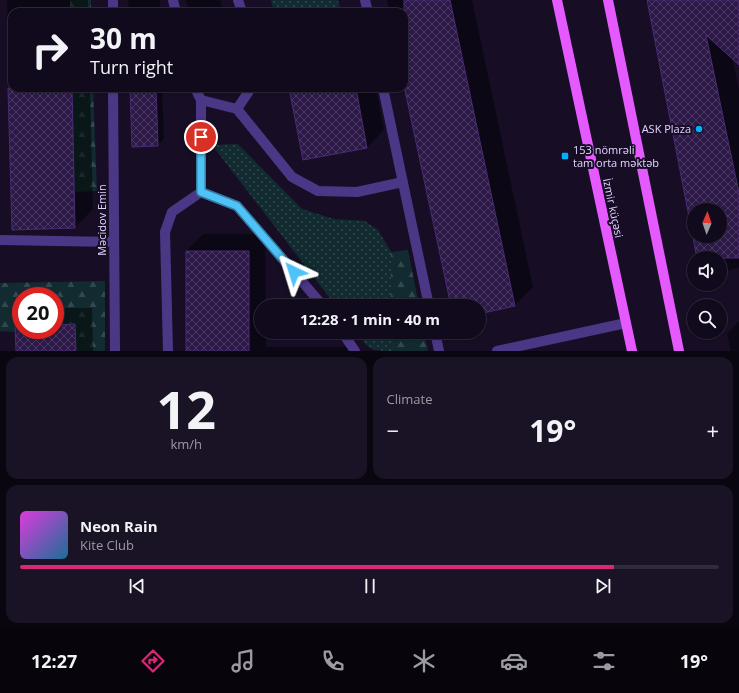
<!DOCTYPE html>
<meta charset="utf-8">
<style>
:root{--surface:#110a1c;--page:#1a1325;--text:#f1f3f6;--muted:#9c9aa3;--line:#302b3b;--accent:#db2777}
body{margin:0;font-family:"Open Sans",sans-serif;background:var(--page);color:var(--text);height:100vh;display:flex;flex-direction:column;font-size:15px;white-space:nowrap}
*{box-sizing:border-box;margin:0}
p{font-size:13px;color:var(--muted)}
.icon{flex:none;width:22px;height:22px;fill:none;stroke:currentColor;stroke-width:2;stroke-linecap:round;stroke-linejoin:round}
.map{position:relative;height:351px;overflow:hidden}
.sheet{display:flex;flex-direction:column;gap:6px;padding:6px;background:#09060f;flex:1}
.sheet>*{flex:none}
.banner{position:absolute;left:8px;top:8px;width:400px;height:84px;border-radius:12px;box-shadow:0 1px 3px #0004,0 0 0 1px var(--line);background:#110a1c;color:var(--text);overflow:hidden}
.needle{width:26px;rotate:2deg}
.controls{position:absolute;left:687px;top:203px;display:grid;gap:8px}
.controls a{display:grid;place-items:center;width:40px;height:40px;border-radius:50%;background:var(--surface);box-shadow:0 1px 3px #0004,0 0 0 1px var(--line);font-size:20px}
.speed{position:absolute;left:12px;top:287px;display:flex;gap:8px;font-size:20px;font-weight:700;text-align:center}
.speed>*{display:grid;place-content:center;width:52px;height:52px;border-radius:50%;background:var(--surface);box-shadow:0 1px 3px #0004,0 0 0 1px var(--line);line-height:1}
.speed .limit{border:6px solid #d22;background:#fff;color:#111}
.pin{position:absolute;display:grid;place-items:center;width:34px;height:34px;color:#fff;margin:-17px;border:2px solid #fff;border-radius:50%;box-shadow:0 1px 4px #0007}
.me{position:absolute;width:44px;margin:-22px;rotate:319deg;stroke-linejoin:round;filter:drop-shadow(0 0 3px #0008)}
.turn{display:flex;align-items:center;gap:14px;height:84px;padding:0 16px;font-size:18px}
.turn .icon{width:52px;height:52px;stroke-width:2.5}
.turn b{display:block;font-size:28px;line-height:34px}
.big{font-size:30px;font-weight:700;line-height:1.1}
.sheet .tile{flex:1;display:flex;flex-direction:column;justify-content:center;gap:6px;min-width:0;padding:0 14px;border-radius:12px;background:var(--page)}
.sheet .dial{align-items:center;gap:0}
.dial b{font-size:52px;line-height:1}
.song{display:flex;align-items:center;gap:12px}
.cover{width:48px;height:48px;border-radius:6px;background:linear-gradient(135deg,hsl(300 70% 55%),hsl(200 70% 35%))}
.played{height:4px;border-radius:2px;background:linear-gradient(90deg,var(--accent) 85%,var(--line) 85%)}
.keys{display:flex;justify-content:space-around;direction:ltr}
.heat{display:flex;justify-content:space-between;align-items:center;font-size:22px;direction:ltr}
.sheet .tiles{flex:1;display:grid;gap:6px;grid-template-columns:1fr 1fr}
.tile:last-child{grid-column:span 2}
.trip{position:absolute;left:254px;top:299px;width:232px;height:40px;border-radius:20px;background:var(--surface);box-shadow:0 1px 3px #0004,0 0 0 1px var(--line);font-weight:700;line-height:40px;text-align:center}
.menu{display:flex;height:64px;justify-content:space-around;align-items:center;background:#07040b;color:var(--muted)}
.menu .icon{width:28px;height:28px}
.menu .active{color:var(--accent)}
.menu b{font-size:18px;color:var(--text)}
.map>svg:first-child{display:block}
</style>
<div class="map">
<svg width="739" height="351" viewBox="0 0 739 351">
<defs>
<pattern id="grass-dots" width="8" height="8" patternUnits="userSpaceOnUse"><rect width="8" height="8" fill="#112b30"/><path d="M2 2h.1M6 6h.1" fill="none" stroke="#33494f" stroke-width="1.8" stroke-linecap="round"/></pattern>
<pattern id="forest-firs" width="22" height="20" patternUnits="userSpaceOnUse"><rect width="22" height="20" fill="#112b30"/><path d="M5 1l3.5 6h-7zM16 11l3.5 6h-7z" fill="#33494f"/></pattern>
<pattern id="building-cross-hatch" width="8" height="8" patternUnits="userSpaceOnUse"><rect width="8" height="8" fill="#2d1948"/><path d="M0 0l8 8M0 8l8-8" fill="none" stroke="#4b3a63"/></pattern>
</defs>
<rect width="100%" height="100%" fill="#170e26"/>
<path fill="url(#grass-dots)" d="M271,0H338L340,8L320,12H274Z
M238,144L302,209L334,219L365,221L378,230L391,252V306H336L212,145Z
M356,332H391V351C370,351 369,349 356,332Z"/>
<path fill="url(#forest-firs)" d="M70,0H91V12H70Z
M72,88H93L97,191L74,192Z
M408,250L419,306H391V252Z
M105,281V351H76L75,324L55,325V296H21V325H16V332L0,331V283Z
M391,332H424L428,351H391Z"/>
<path fill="#0007" fill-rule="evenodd" d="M7,0H88V12H12V88H90L93,209L75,227L13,229Z
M128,0H160V12H129Z
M186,0H220L223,12H189Z
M387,0H472L533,287L515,305L479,313V306H452L404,81V12H389Z
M645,0H739V63L732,57L739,89V268L720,272V258H698L650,8ZM694,210H720V236H694Z
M131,88H162L164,139L157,145Z
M290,88H376L384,130L367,147Z
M203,234H265L266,306H261V332H266V347H356V351H187L186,251Z
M55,308H92L93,351H17L16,325L21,321V330H55Z
M739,321V351H731L727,334Z"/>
<path fill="url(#building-cross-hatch)" stroke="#492b75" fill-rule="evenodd" d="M404,0H450L515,306L479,314V306H451L404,86Z
M647,0H739V65L706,35L739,193V258H697ZM694,210H720V236H694Z
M8,88H72L75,228L12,230Z
M130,88H156L158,146L132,147Z
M289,88H356L367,148L303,160Z
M186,251H249V351H186Z
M75,324L76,351H16L15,325H21V330H55V325Z"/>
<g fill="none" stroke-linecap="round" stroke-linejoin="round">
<path stroke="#4c3787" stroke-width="10" d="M113,0V12
M173,0L176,12
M238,0L242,12
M365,0L368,12
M113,88L115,351
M195,88L201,100L237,109L292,177L318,191L357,192L403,182
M383,88L429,306
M201,100V192L237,206L323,306
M237,109L251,88
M0,240L114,242
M342,332L355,351
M435,332L439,351
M168,351L165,232L172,212L201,192
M497,351L626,323"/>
<path stroke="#e55aff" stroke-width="10" d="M557,0L632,351
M608,0L679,351"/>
</g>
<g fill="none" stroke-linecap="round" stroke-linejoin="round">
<g stroke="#337fa1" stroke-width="10">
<path id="route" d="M201,137V192L237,206L294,272"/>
</g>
<use href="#route" stroke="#4fc3f7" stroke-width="7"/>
</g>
<g fill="#00aefe" stroke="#170e26" stroke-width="1.5">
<circle cx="699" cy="129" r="4"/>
<rect x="561" y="152" width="8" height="8" rx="2"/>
</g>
<g text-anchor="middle" stroke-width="4" stroke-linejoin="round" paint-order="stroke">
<g font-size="11" fill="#e2d3ff" stroke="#170e26" text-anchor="end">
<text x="691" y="133">ASK Plaza</text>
<text x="573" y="154" text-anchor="start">153 nömrəli<tspan x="573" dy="13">tam orta məktəb</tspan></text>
</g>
<g font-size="11" fill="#e2d3ff" stroke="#170e26">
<text transform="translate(613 208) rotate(78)" y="4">İzmir küçəsi</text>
<text transform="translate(102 220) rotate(-90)" y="4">Məcidov Emin</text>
</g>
</g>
</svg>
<div class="controls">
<a><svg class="needle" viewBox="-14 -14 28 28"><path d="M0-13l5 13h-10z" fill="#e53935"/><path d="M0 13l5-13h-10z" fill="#9c9aa3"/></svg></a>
<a><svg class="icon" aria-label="sound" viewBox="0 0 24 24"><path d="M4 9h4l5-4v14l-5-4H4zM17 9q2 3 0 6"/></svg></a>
<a><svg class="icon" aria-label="search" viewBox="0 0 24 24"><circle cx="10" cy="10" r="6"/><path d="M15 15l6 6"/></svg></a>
</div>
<div class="speed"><div class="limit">20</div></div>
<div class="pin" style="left:201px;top:137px;background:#d93025"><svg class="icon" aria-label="arrive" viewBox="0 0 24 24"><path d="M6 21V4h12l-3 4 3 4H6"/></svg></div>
<svg class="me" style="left:294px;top:272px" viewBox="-20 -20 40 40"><path d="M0-17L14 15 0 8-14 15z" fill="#4fc3f7" stroke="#fff" stroke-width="4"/></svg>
<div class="trip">12:28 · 1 min · 40 m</div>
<div class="banner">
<div class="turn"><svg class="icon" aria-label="right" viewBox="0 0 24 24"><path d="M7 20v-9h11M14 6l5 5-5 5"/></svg><div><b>30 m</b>Turn right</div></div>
</div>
</div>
<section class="sheet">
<div class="tiles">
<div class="tile dial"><b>12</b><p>km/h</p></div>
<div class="tile"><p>Climate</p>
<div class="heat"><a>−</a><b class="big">19°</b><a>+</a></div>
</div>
<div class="tile">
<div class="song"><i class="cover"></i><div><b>Neon Rain</b><p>Kite Club</p></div></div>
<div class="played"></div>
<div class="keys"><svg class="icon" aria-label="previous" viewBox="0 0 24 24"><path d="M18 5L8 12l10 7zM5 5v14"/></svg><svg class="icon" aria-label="pause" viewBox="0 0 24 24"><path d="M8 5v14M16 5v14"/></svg><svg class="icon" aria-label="next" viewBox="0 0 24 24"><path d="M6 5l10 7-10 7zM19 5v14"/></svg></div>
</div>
</div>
</section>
<nav class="menu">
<b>12:27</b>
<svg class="icon active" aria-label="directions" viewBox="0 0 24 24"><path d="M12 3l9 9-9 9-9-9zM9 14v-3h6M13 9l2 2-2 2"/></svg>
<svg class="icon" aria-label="music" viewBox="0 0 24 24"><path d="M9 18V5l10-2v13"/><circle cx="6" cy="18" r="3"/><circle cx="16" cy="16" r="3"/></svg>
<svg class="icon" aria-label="phone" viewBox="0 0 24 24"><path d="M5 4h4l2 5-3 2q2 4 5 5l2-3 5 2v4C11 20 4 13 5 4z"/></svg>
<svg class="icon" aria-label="climate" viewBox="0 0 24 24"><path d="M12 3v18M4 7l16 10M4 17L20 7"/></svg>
<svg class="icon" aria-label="car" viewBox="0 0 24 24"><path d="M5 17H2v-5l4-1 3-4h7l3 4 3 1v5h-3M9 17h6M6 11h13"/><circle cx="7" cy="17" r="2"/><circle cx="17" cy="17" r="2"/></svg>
<svg class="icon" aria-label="filters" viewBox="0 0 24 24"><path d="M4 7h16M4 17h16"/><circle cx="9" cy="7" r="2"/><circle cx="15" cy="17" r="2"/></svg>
<b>19°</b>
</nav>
